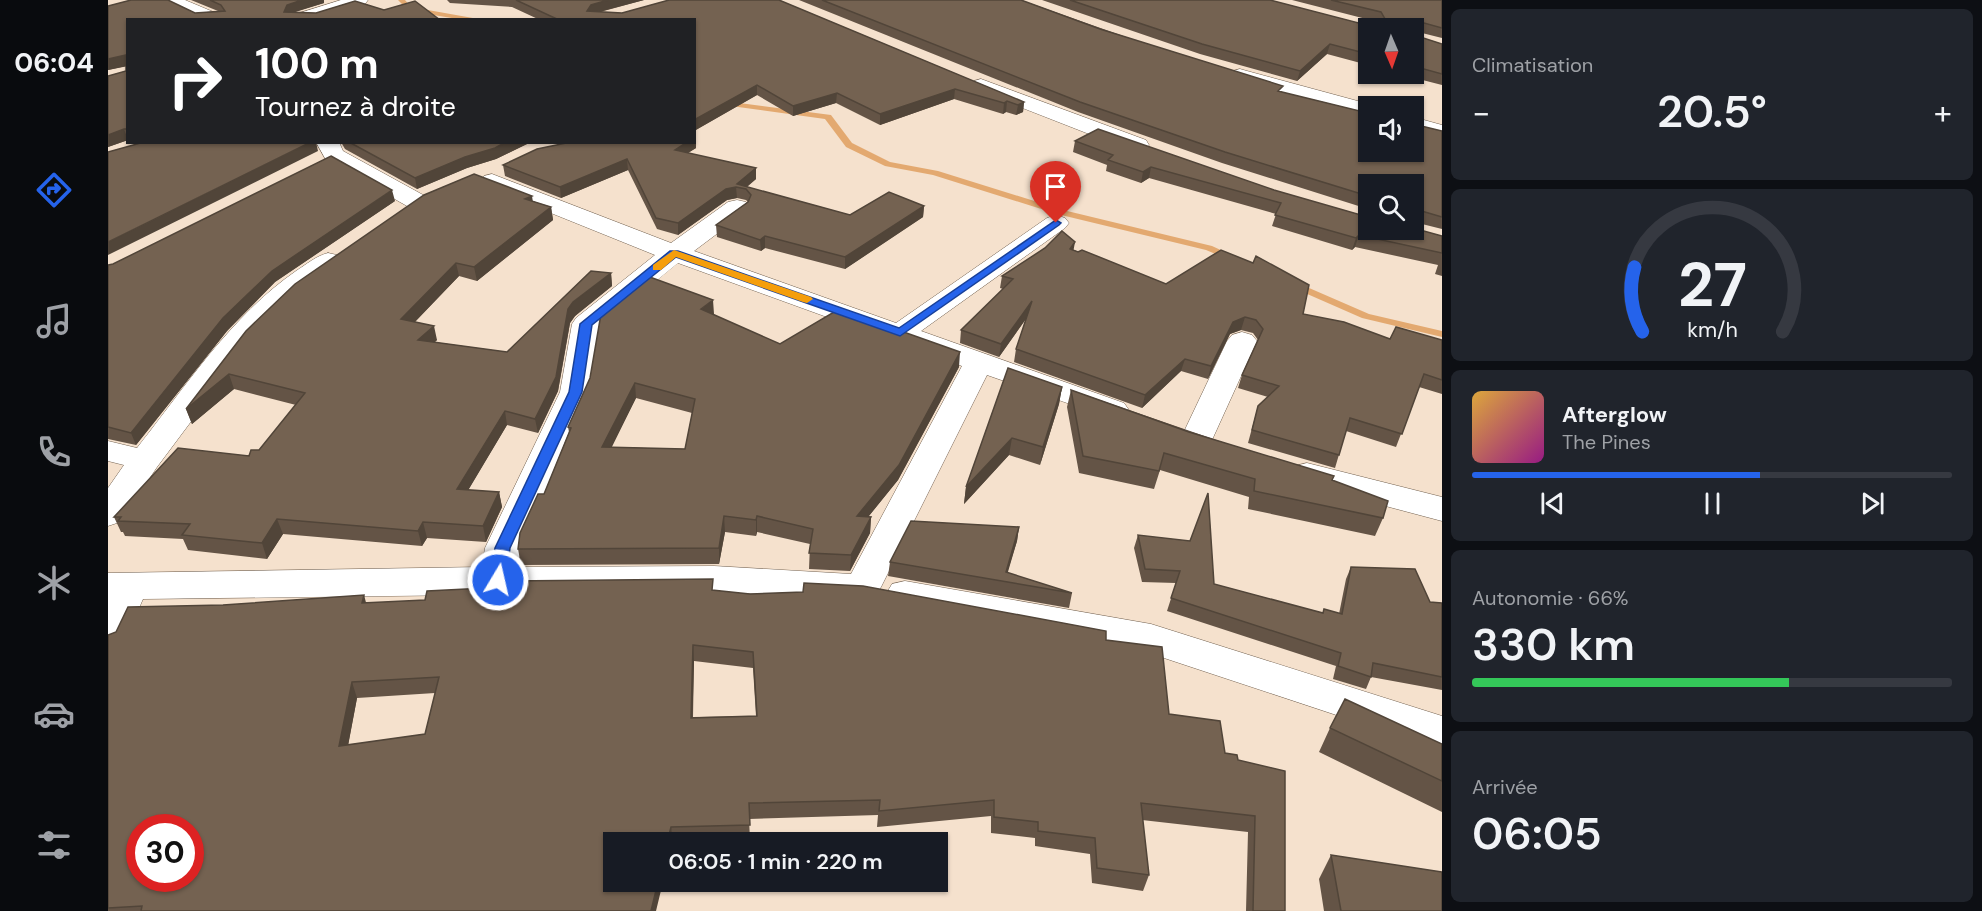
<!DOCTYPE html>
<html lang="fr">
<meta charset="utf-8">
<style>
:root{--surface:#171b24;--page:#20242c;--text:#f1f3f6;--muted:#9ea1a6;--line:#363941;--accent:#2563eb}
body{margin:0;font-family:"DM Sans",sans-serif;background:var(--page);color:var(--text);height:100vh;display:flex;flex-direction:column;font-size:22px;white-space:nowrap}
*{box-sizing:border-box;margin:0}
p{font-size:20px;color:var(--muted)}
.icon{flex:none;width:33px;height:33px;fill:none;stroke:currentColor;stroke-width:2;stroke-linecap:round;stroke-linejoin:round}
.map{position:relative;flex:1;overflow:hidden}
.sheet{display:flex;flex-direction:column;gap:9px;padding:9px;background:#0d0f14;width:540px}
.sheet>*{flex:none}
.guide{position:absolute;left:18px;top:18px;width:570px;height:126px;border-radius:0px;box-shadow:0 2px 4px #0004;background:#202124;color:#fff;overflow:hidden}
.needle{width:39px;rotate:178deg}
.buttons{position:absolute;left:1250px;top:18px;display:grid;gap:12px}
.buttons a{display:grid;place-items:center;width:66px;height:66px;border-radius:0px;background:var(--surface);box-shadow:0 2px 4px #0004;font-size:30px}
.speed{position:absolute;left:18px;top:814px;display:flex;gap:12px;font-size:30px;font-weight:700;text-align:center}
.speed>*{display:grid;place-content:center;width:78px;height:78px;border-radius:50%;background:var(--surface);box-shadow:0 2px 4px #0004;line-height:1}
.speed .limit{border:9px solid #d22;background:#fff;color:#111}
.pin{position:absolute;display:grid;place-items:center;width:51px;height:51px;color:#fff;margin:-62px -26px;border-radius:50% 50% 50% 0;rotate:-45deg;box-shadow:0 0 6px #0007}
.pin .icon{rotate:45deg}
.me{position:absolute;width:66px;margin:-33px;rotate:9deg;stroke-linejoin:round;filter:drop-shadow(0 0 4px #0008)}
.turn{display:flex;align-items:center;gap:21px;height:126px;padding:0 30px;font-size:27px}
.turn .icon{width:78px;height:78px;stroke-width:2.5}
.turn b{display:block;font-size:42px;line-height:51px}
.big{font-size:45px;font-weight:600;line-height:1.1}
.sheet .tile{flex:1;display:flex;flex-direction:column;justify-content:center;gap:9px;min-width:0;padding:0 21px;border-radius:9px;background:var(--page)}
.sheet .dial{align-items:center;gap:0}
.dial svg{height:156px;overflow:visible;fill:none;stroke:var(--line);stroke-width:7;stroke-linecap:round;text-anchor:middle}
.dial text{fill:var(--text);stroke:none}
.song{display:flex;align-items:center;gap:18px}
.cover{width:72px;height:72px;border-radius:9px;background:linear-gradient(135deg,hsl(40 70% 55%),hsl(310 70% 35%))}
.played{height:6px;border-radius:3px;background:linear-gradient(90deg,var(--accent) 60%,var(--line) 60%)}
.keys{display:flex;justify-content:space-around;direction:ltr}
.heat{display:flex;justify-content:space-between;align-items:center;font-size:33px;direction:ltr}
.charge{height:9px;border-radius:4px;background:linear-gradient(90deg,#34c759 66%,var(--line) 0)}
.trip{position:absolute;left:495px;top:832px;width:345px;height:60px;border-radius:0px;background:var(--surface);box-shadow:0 2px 4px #0004;font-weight:600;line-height:60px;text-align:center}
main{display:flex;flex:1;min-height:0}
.tabs{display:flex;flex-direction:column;width:108px;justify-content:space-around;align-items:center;background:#090b0e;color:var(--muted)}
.tabs .icon{width:42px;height:42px}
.tabs .selected{color:var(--accent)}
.tabs b{font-size:27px;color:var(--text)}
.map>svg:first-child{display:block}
</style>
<main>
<nav class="tabs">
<b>06:04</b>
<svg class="icon selected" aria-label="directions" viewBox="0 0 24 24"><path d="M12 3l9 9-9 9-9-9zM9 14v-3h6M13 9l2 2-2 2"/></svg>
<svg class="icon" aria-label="music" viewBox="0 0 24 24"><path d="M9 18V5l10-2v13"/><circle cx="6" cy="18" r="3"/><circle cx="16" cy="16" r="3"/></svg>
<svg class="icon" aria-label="phone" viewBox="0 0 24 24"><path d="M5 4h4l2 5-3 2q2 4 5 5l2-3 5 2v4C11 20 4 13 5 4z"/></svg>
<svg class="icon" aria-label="climate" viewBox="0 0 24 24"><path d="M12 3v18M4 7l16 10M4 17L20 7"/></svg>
<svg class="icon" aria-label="car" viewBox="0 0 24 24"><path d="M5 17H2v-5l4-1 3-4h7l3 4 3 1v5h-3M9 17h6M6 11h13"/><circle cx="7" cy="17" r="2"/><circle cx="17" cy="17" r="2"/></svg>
<svg class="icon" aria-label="filters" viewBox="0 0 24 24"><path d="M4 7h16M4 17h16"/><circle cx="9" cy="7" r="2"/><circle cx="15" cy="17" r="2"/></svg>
</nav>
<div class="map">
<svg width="1334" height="911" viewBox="0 0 1334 911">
<rect width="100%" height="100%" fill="#f5e1cd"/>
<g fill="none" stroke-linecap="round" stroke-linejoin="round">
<path fill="#e3a970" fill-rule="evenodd" d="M290,0H297L303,7L376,20H356L301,11Z
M586,97L723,115L744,143L782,162L830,171L955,210L1104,246L1130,258L1125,261L1122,260L1098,250L949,214L825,175L777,166L738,147L717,119L586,101Z
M1185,281L1261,314L1334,331V337L1254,318L1181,286L1180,284Z"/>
<g stroke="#736251" stroke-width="1">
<path id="minor" d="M53,0H77L115,16L117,20H91L56,4Z
M233,0H260L257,4L209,20H180L182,16Z
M1132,69L1139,71L1268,106H1260V118L1252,116L1125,79L1122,75L1125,71Z
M873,79L1038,140L1041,145L1038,150L1030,152L1022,150L866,89L863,85L866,81Z
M1305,117L1334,125V139L1305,131Z
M208,142H231L235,151L317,196L320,201L317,206L308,208L299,206L218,160Z
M384,174L563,243L620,202L629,200L638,202L641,207L638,212L586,251L788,323L939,218L948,215L957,218L961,223L957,228L813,331L1016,403L1021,410L1016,417L1005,419L879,375L773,587L767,596L754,600L745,598L606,592L35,599L14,647L0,651V573L374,567L377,548L452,392L464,324L468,318L547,255L376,186L372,181L376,176ZM570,263L854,366L743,574L606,566L410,567L413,548L482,392L492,327Z
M220,253L229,255L233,261L229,267L189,296L141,344L49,467L12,522L0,526V488L16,465L0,461V441L29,448C78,386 123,316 188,271C199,264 208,256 220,253Z
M1134,332L1144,335L1149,341L1104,440L1099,447L1088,450L1077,447L1072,440L1119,341L1124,335Z
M1199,463L1334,497V521L1187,482L1182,474L1187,466Z
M797,581L1043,624L1334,716V750L1041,653L784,604L778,594L784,584Z"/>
</g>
<use href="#minor" fill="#fff" fill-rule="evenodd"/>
</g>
<path fill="#645446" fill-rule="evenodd" d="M23,0H60L87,13L110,11L83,0H216V3L186,12L208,13L247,1L276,10L307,1L332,20H20V140L0,147V76L18,71V66L0,70V6Z
M339,0H536L492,12L514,13L561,0H671L916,102L915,112L908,115L898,112L895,114L846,99L772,125L728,103L685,116L649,95L586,131V20H432L404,7L342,3Z
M691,0H913L1174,92L1334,131V229L1306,222L1305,223V184H1260V209L1114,163L970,112Z
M934,0H1162L1262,26L1266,21L1184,0H1334V38L1306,31V35L1334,44V85L1291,74H1305V28H1260V65L1219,54L1189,81L1092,54Z
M588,137V148L580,153L648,168V179L639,187L742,215L816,206L815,217L737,269L657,248L653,251L609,237L608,225L640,202L638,200L629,198L619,200L570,235L549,229L520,170L453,198L397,176L395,165Z
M967,141L1166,190L1239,212L1334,236V276L1327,274L1330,265L1247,247L1244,250L1164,226L1168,214L1041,178L1033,183L998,171L999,165L965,152Z
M233,142H426L419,144L388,159L359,168L309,189L237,149Z
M287,201L167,282L119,331L28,445L0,439V265Z
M425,201L443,207L445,220L369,281L351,276L307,322L329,340L326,342L399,352L503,273L504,286L467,316L462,323L450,391L430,433L399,425L360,490L391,492L394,507L378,542L319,538L314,546L175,534L159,559L80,550L75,539L17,536L15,532H13L6,517L151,450L188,405L126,389L84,424L78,409L138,331Z
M966,250L1058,284L1195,314L1282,339L1334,340V394L1311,387L1288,447L1238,431L1227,468L1140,443L1150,406L1160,397L1130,388L1134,375L1150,340L1145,333L1133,330L1122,334L1100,379L1073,371L1034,408L906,362L908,349L918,319L891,357L852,343L853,330L895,289L892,288L894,276Z
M606,314L605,315L672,344L851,367L790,480L760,517H763L762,533L742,571L701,569L702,544L649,532L648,536L617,532L611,564L413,565L410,549L436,494L461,432L460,427ZM528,398L584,413L577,449L503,447Z
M900,368L954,387L951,404L932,465L901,455L856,504L858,487Z
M963,390L1224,480L1275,518L1267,536L1140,509L1141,497L1052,470L1046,489L971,473L959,407Z
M911,527L909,541L899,573L964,593L961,608L780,576L782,562Z
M1030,535L1106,584L1215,613L1216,609L1231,614L1238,579L1243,567L1322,602L1334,603V690L1263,677L1258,689L1225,679L1228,666L1059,611L1068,583L1034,582L1026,548Z
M606,591L998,640L1061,714L1117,753L1130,760L1177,911H1138L1140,832L1034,820L1041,875L1035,891L984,883L982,854L927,846V838L883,833V816L769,827L770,815L641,819L642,840L565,843H506L548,911H0V635L258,603ZM586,661L645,668L648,716L585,717ZM327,693L317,734L240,745L249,698Z
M1222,728L1334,744V812L1211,752Z
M1223,855L1334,911H1216L1211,879Z"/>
<path fill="#514539" d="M194,0H216V3L181,14L176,12L179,5Z
M500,0H536L483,14L479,11L483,5Z
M1222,44L1219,54L1189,81L1192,71Z
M18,55L20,66L0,70V59Z
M649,85V95L586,131V120Z
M847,89L846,99L772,125V114Z
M729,93L728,103L685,116V106Z
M899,101L898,112L895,114L896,103Z
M916,102L915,112L908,115L910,105Z
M16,129L20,140L0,147V135Z
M588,137V148L568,160L567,150L579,142H586V138Z
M203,142H208L210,151L0,255V242Z
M398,142H426L419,144L388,159L359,168L309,189L307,178L357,157Z
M519,159L520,170L453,198L452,187Z
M1043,167L1041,178L1033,183L1035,172Z
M648,168V179L637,188L629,184Z
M628,187L629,198L619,200L570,235V223L618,189Z
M284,190L287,201L167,282L119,331L28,445L23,433L115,318L164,271Z
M424,196L426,209L417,199Z
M816,206L815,217L737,269V257Z
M443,207L445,220L369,281L366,267Z
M1251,235L1247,247L1244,250L1248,238Z
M657,236V248L653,251L652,240Z
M967,242L965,253L962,249Z
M348,263L351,276L296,333L293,319Z
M503,273L504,286L467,316L462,323L450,391L430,433L427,419L460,309L465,302Z
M605,300L606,314L593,324V309Z
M924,301L922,313L891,357L893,344Z
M1137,317L1133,330L1122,334L1100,379L1103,366L1125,322Z
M326,326L329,340L314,355L310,340Z
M852,352L851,367L790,480L748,532L749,516Z
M1077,359L1073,371L1034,408L1037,395Z
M121,374L126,389L84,424L78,409Z
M527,383L528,398L496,463L494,447Z
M954,387L951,404L932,465L935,447Z
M397,411L399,425L352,504L349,489Z
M904,438L901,455L856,504L858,487Z
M391,492L394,507L378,542L375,526Z
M616,516L617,532L611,564V548Z
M649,516V532L648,536V520Z
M763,517L762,533L742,571L743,555Z
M169,519L175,534L159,559L154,543Z
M315,522L319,538L314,546L310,531Z
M911,527L909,541L897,582L898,572Z
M256,595L260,610L254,603Z
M585,645L586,661L584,733L583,718Z
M244,682L249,698L237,762L231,746Z
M563,827L565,843H559Z
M550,882H555L548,911H543Z"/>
<path fill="#746251" stroke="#514539" stroke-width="1.5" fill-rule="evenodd" d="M23,0H60L87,13L117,11L113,5L102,0H194L179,5L176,12L208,13L247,1L276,10L307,1L332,20H20V129H16L0,135V76L18,71V55L0,59V6Z
M408,0H500L483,5L479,11L514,13L561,0H671L916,102L910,105L899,101L896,103L847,89L772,114L729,93L685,106L649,85L586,120V20H451Z
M714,0H913L992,29L1175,86L1170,91L1260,113V152H1305V124L1334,131V217L1310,210L1307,216H1305V184H1260V196L1117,152L972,102Z
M962,0H1162L1262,26L1265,21L1277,19L1273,12L1223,0H1334V28L1309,21L1306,23V35L1334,44V74L1305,66V28H1260V54L1222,44L1192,71L1094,44Z
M990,129L1166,190L1260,217V230H1305V228L1334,236V253L1251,235L1248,238L1167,215L1173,203L1043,167L1035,172L1000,160L1005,155L967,141Z
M36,142H203L0,242V152Z
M241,142H398L387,148L357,157L307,178Z
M463,142H579L567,150L648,168L629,184L742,215L781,192L816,206L737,257L657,236L652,240L608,225L640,202L643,195L638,189L628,187L618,189L570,223L548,218L519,159L452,187L395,165L429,149Z
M223,156L284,190L164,271L115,318L23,433L0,427V265L5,264Z
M366,174L424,196L417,199L443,207L366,267L348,263L293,319L326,326L310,340L399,352L483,271L503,273L465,302L460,309L448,377L427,419L397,411L349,489L391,492L375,526L315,522L310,531L169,519L154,543L74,535L82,524L10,521L13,517H6L70,448L141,456L143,450H151L197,393L121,374L78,409L138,331L187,284L316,195Z
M954,231L967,242L962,249L970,252L974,250L1058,284L1113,250L1145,263L1148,256L1201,285L1195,314L1236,322L1282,339L1288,327L1334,340V380L1316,374L1294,434L1242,418L1231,455L1144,430L1150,406L1171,386L1134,375L1155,329L1148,320L1137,317L1125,322L1103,366L1077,359L1037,395L908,349L924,301L893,344L853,330L905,279L894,276L937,248Z
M539,276L605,300L593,309L672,344L731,309L852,352L791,465L749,516L763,517L743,555L701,553L705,529L649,516L648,520L616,516L611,548L410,549L412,533L430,494H436L463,428L460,427L482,378L493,314ZM527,383L587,399L577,449L494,447Z
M900,368L954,387L935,447L904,438L858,487Z
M963,390L1081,432L1226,476L1224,480L1280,501L1275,518L1146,491L1147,479L1056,453L1051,471L975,456Z
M1100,493L1106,584L1215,613L1216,609L1234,614L1243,567L1307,569L1322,602L1334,603V677L1265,663L1263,677L1230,666L1233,653L1063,598L1072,571L1037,569L1030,535L1082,541Z
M803,521L911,527L898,572L964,593L782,562Z
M605,579L604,590L642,594L695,592L696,583L755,586L998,631V640L1054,647L1061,714L1112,721L1117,753L1129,755L1130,760L1177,771V911H1145L1147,816L1033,803L1041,875L989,868L987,838L930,831V822L886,817V800L771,811L772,800L641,803L642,825L563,827L559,843H506V882H550L543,911H33L34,906L0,908V635L8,632L20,607L115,605L256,595L254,603L317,600L319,591L398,587L400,581ZM585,645L645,652L649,716L583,718ZM331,677L317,734L231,746L244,682ZM32,828H82V879H32Z
M1237,699L1334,744V781L1222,728Z
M1223,855L1334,872V911H1233Z"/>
<path fill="#2563eb" stroke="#184099" stroke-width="1.5" d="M948,220L953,223L951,225L792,336L568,257L484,325L474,392L402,548L398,580L396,584H385L382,580L387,548L461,392L472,324L562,251H570L791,328Z"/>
<path fill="#f59e0b" d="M566,250L703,297L705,299L699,303L695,302L568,257L553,270H545V265Z"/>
</svg>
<div class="buttons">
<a><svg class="needle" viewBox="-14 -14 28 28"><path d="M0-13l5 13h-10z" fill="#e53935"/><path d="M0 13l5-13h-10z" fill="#9ea1a6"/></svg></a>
<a><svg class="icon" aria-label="sound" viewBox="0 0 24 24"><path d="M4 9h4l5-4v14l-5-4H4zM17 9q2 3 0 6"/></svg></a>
<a><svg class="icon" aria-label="search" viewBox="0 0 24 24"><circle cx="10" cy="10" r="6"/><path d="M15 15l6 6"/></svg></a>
</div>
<div class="speed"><div class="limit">30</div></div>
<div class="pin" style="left:948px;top:223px;background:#d93025"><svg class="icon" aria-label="arrive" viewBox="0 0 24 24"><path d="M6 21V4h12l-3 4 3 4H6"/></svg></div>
<svg class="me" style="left:390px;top:580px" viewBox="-20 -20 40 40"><circle r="17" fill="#2563eb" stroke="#fff" stroke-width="3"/><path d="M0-11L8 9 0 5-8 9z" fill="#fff"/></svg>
<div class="trip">06:05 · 1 min · 220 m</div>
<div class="guide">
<div class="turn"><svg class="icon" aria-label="right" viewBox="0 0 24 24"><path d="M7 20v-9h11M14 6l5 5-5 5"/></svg><div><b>100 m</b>Tournez à droite</div></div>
</div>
</div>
<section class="sheet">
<div class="tile"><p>Climatisation</p>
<div class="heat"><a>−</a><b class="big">20.5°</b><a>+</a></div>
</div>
<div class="tile dial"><svg viewBox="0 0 100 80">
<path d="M14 69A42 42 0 1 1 86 69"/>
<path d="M14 69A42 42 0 0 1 10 36" stroke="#2563eb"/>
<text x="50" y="56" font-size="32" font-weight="700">27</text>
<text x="50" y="72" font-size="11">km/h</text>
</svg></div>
<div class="tile">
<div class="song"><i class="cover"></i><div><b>Afterglow</b><p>The Pines</p></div></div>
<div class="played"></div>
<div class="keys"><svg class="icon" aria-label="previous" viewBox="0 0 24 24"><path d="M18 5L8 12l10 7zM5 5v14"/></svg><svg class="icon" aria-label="pause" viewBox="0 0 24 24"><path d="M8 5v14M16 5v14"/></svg><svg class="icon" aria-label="next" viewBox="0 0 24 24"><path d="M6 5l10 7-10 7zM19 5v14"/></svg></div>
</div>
<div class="tile"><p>Autonomie · 66%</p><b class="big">330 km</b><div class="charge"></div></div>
<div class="tile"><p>Arrivée</p><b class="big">06:05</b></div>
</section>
</main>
